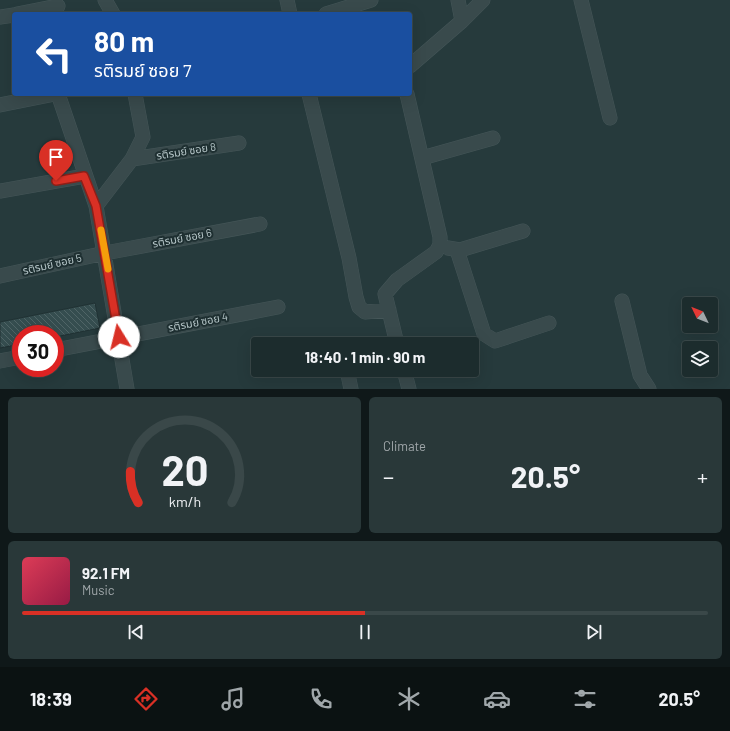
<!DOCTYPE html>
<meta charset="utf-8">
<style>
:root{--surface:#1c2c2d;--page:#293839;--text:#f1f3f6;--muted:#a0a7aa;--line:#3a4849;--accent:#d93025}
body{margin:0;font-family:Barlow,"Noto Sans Thai",sans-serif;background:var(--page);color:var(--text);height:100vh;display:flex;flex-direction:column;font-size:15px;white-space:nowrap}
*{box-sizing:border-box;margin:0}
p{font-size:13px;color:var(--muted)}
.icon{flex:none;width:22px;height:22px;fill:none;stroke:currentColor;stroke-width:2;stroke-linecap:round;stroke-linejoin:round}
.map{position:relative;height:389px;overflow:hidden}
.sheet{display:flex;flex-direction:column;gap:8px;padding:8px;background:#0f1819;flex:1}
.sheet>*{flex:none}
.guide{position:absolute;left:12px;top:12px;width:400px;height:84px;border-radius:4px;box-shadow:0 4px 16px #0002,0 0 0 1px var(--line);background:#1a4fa0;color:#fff;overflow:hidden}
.needle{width:26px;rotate:313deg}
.fabs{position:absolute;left:682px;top:297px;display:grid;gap:8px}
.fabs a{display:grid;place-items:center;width:36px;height:36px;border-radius:4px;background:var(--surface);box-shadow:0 4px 16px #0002,0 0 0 1px var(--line);font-size:20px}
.speed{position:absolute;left:12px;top:325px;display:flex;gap:8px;font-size:20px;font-weight:700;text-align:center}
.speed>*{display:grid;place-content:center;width:52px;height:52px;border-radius:50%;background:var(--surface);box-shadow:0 4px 16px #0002,0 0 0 1px var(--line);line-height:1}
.speed .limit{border:6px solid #d22;background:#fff;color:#111}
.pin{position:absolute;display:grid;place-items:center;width:34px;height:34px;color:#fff;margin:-41px -17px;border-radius:50% 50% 50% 0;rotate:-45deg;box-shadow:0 0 4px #0007}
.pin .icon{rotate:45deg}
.me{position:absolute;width:44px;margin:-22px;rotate:351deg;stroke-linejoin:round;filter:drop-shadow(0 0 3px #0008)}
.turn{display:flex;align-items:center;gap:14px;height:84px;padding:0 16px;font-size:18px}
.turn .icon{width:52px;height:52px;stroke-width:2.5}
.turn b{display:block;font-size:28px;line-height:34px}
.big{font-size:30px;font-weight:700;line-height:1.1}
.sheet .tile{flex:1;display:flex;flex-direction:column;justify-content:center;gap:6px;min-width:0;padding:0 14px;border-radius:6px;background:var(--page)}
.sheet .dial{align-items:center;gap:0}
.dial svg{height:104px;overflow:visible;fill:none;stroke:var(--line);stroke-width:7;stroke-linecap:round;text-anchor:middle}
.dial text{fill:var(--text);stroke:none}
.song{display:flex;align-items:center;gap:12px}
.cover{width:48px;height:48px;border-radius:6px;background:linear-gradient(135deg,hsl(350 70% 55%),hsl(340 70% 35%))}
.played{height:4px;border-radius:2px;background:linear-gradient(90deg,var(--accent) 50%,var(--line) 50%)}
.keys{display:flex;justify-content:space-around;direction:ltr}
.heat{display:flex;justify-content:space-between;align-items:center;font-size:22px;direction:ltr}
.sheet .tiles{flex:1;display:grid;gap:8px;grid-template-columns:1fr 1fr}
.tile:last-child{grid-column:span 2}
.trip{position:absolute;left:251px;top:337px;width:228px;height:40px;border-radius:4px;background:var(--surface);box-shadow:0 4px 16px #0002,0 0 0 1px var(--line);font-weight:700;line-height:40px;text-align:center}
.tabs{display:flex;height:64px;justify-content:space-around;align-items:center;background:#0b1212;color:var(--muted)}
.tabs .icon{width:28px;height:28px}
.tabs .on{color:var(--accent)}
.tabs b{font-size:18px;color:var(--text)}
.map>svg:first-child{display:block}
</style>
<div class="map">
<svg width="730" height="389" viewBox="0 0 730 389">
<defs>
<pattern id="building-back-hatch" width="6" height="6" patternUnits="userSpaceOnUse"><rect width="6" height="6" fill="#354d4f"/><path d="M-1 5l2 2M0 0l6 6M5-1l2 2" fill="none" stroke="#506567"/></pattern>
</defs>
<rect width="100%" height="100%" fill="#263a3c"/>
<path fill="url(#building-back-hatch)" stroke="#203133" d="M95,303L100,328L55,337V334H21V344L0,348V322Z"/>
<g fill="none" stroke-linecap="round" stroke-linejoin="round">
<g stroke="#455658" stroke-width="15">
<path id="minor" d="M105,0L113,14
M287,0L290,14
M458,0L462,21
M581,0L610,118
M17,14L58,6
M326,14L371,0
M0,17L14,15
M410,66L462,21L483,0
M58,94L96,206L127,389
M309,94L349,258L356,297L359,307L365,312L389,310
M0,105L55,94
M422,158L493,138
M132,159L239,143
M0,191L85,176
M96,206L132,159L143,137L135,94
M448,248L460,250L523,231
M457,250L484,334L495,341L549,323
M0,276L105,253L260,224
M622,301L640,375L649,389
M397,344L385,294L397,280L436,252L440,245V237L407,94
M55,350L278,307
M0,361L21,357
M347,370L351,389
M404,370L409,389"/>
</g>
<use href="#minor" stroke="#394a4c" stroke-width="14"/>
</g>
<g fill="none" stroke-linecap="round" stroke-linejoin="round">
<g stroke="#8d1f18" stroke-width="10">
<path id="route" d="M56,181L84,176L96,206L119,337"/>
</g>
<use href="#route" stroke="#d93025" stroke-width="7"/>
<path stroke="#f59e0b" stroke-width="7" d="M101,230L108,269"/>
</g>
<g text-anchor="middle" stroke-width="4" stroke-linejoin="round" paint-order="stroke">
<g font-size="11" fill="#b5c5c7" stroke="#1e2f31">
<text transform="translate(186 151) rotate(-9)" y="4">รติรมย์ ซอย 8</text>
<text transform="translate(182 238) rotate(-11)" y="4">รติรมย์ ซอย 6</text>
<text transform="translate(52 264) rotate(-13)" y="4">รติรมย์ ซอย 5</text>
<text transform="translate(198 322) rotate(-11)" y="4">รติรมย์ ซอย 4</text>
</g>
</g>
</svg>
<div class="fabs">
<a><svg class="needle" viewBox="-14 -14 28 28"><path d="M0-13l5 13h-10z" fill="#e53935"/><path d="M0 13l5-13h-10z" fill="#a0a7aa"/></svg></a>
<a><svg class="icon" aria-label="layers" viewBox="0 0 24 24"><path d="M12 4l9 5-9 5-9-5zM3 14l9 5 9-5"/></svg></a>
</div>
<div class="speed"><div class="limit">30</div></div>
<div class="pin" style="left:56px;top:181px;background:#d93025"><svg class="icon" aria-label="arrive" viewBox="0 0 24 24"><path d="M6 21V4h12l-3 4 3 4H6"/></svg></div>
<svg class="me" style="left:119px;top:337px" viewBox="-20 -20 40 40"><circle r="19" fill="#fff"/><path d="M0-13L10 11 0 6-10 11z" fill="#d93025"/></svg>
<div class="trip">18:40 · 1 min · 90 m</div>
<div class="guide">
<div class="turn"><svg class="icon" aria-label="left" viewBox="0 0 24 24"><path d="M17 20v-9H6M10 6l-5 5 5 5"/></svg><div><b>80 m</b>รติรมย์ ซอย 7</div></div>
</div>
</div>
<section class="sheet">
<div class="tiles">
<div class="tile dial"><svg viewBox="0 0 100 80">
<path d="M14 69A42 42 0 1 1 86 69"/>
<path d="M14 69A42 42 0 0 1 8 45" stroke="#d93025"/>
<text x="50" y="56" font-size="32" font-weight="700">20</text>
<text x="50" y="72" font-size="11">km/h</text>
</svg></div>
<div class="tile"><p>Climate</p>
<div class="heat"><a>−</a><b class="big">20.5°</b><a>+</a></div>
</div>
<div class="tile">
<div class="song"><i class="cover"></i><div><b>92.1 FM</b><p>Music</p></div></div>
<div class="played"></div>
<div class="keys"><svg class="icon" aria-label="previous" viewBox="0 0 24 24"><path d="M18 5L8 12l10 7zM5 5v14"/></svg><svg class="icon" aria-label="pause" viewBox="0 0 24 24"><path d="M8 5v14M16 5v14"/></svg><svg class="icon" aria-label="next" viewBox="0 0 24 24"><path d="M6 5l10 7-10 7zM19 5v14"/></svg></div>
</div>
</div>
</section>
<nav class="tabs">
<b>18:39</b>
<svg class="icon on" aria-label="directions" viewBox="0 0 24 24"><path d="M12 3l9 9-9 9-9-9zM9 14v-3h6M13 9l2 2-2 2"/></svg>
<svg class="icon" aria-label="music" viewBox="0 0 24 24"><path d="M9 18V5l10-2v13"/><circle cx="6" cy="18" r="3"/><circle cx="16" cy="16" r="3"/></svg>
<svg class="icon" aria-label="phone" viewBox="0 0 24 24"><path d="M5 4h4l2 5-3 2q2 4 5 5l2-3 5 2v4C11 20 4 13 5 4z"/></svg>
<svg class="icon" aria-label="climate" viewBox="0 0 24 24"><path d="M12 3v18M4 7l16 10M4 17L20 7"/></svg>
<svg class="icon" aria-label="car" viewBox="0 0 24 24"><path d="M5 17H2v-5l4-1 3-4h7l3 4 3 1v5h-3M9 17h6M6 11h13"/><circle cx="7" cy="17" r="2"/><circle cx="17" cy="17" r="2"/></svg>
<svg class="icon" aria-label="filters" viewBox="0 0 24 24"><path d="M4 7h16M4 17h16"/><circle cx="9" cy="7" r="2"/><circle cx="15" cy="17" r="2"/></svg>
<b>20.5°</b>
</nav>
